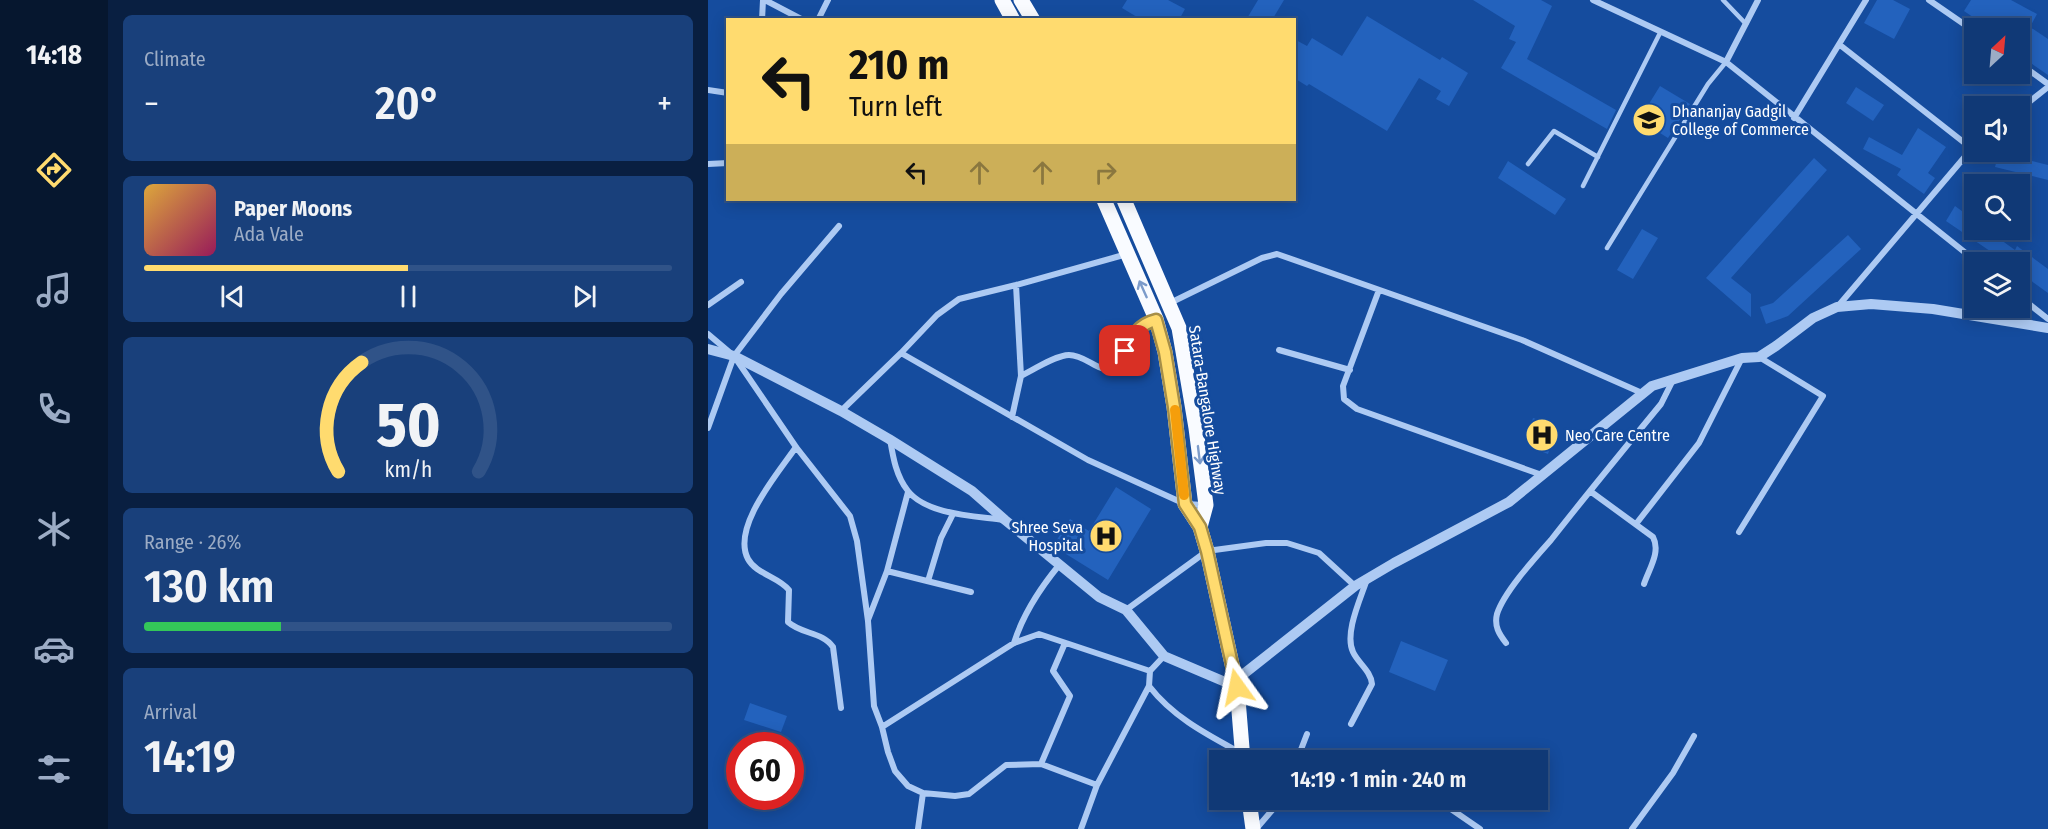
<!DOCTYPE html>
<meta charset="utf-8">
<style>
:root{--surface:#103976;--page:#19407b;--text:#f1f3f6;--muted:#9cacc5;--line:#305388;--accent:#ffdb6f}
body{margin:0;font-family:"Fira Sans Condensed",sans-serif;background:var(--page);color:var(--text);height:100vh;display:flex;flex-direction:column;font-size:22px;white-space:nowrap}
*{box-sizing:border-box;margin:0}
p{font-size:20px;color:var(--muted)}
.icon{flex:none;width:33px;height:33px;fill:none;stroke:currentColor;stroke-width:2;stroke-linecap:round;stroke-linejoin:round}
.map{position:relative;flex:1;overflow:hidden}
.side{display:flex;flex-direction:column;gap:15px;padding:15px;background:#091f41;width:600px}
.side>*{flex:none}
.top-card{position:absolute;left:18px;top:18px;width:570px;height:183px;border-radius:0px;box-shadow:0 3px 15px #0003,0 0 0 2px var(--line);background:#ffdb6f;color:#111;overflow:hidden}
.needle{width:39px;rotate:26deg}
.buttons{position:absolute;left:1256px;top:18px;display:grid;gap:12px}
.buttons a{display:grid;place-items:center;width:66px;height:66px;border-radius:0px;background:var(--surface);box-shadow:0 3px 15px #0003,0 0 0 2px var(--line);font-size:30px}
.speed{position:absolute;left:18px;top:732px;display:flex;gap:12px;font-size:30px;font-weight:700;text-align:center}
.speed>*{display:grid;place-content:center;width:78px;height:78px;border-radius:50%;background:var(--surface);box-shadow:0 3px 15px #0003,0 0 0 2px var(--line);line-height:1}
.speed .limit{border:9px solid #d22;background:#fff;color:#111}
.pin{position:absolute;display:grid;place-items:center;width:51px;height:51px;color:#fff;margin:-26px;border-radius:12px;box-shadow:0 3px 9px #0006}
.me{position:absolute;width:66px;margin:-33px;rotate:348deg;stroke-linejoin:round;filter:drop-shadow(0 0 4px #0008)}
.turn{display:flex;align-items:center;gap:21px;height:126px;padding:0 24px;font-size:27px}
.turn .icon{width:78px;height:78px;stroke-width:2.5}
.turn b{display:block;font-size:42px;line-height:51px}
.lanes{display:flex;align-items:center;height:57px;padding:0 24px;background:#0003;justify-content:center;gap:30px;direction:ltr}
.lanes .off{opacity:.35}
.big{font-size:45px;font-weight:600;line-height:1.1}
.side .tile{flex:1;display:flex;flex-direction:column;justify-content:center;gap:9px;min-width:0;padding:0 21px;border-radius:9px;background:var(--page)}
.side .dial{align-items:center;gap:0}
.dial svg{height:156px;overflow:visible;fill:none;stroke:var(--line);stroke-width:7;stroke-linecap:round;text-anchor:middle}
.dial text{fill:var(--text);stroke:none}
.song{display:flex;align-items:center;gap:18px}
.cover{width:72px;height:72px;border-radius:9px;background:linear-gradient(135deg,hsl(40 70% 55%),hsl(330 70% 35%))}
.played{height:6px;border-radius:3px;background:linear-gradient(90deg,var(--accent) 50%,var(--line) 50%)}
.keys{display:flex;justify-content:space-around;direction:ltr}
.heat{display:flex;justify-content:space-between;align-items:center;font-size:33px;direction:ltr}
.charge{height:9px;border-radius:4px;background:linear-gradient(90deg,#34c759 26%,var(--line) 0)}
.trip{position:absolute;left:501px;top:750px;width:339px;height:60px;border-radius:0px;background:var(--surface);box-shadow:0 3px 15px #0003,0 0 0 2px var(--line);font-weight:600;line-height:60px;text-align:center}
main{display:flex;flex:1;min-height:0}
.dock{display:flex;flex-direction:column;width:108px;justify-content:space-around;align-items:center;background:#06172f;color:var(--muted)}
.dock .icon{width:42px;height:42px}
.dock .selected{color:var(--accent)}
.dock b{font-size:27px;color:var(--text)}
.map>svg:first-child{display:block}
</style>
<main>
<nav class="dock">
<b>14:18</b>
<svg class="icon selected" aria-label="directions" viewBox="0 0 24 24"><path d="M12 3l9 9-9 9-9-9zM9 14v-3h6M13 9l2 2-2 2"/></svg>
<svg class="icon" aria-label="music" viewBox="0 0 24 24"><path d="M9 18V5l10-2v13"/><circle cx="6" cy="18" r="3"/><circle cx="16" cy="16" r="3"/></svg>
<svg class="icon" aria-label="phone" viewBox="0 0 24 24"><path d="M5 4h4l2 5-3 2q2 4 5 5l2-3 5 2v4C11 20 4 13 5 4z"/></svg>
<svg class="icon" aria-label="climate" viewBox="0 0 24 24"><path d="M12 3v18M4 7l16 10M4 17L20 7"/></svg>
<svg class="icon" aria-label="car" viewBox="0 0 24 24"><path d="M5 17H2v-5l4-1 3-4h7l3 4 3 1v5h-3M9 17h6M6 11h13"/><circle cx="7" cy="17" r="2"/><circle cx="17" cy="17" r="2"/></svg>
<svg class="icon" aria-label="filters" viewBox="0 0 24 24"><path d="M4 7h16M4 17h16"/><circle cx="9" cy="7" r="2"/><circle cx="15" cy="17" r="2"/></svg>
</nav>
<section class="side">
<div class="tile"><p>Climate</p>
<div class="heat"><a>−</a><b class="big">20°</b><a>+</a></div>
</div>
<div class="tile">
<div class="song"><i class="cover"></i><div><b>Paper Moons</b><p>Ada Vale</p></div></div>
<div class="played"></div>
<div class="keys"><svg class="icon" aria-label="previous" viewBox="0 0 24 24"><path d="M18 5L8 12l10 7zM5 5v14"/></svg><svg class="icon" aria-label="pause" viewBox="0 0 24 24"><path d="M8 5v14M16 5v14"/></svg><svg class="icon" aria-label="next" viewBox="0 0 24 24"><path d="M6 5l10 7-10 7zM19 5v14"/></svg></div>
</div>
<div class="tile dial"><svg viewBox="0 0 100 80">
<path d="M14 69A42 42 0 1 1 86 69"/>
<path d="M14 69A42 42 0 0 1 26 13" stroke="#ffdb6f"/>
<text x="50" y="56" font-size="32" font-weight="700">50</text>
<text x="50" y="72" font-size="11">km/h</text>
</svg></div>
<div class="tile"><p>Range · 26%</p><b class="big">130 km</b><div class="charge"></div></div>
<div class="tile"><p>Arrival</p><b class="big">14:19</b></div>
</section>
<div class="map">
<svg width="1340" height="829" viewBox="0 0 1340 829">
<rect width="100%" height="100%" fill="#154c9e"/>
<path fill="#2362bd" d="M419,0H460L477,9L471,20H434L414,8Z
M550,0H576L564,20H538Z
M765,0H833L844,6L819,59L908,110L899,129L793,68L808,42L801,39L807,26Z
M1169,0H1185L1202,9L1186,39L1156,23Z
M1263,0H1303L1329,14L1322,27L1340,39V75L1314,57L1320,48L1311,44V28H1283L1278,26L1256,11Z
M659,16L732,60L734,57L760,73L741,106L728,99L733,91L711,78L679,131L601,84L599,86L586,78V39L599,46L604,38L634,56Z
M952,86L982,104L960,138L931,120Z
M1148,87L1176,105L1165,121L1138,103Z
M1210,128L1238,147L1220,173L1227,178L1216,194L1189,175L1193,169L1155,149L1161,137L1194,155Z
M1291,153L1340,165V180L1287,167Z
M1106,158L1119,170L1023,278L1043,294V317L998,278Z
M800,161L858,199L847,215L790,178Z
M1247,206L1266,220V230H1279L1307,250L1309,246L1340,269V293L1311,272V262H1298L1238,221Z
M934,229L950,238L925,279L909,270Z
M1140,235L1153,249L1080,316L1058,324L1052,307L1065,303Z
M825,418L849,426L840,454L824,448L826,443L818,440Z
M408,487L443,509L400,580L345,546L362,519L381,531Z
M693,641L740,660L727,691L681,672Z
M42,703L79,716L73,732L36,720Z"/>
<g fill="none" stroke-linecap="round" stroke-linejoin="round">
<path stroke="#adcaf3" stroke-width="4.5" d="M1015,0L1038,24
M820,164L846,131L890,157
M875,186L952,33
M899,248L1000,84L1018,62"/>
<path stroke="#adcaf3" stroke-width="6" d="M57,0L95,20
M885,0L1018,62L1269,262
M1221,0L1266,31
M54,20L55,0
M110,20L120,0
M1132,45L1263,148
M1018,62L1050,0
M1311,63L1340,84
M0,90L20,93
M1311,110L1340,87
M1086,118L1158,0
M0,164L20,163
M671,290L635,386L636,399L649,409L834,475
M1311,296L1340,319
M462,303L554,258L569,254L814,340L934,393
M0,305L33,282
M1131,305L1266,146
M0,334L26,356L88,447L142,516L149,541L160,621L166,706L174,727L180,752L187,771L200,786L215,793L210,829
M571,350L642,370
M193,353L380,460L477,504L497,505
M313,376C325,370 348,355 361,355C377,355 389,371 405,370C421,353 421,327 448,320
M133,411L193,353L229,315L251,299L308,285L419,254
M304,417L313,376L308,285
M0,428L26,356L73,294L131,226
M182,439C185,457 188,476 200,491C219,515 268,516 295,520
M88,447C71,472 23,527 40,559C48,574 71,577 81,590L80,622C93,634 115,632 125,647L133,708
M882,491L945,537C953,552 941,569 936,584
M928,524L991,443L1034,358
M1031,532L1115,396L1051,357
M179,571L263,592
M220,581L233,538L245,514
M418,610L499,551L558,543H579L611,553L647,586
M160,620L179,571L200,492
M306,643C315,614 333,587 352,564
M798,643C791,634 786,626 789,614C796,592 827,558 843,540C879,494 916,449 953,404L965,380
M442,671L441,686C465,717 498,734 531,752
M643,724L664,684C663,671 650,663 645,652C636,633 653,598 659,579
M174,727L306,643L331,634L442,671L456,656
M589,760L599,734
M333,764L362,696L345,671L357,643
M389,785L441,686
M215,793L247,796L261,794L298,765L333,764L389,785L373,829
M740,807L772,829
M548,829L573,800
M924,829L965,773L986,736"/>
<path stroke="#adcaf3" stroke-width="10" d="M0,349L26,356L133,411L181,439L264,491L297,520L391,597L418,610L456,656L529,687
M528,680L647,586L686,563L801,502L944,386L1034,358L1051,357L1068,346L1105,318L1129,307L1163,304L1225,309L1340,328"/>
<path stroke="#f9fbff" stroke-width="15" d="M294,0L305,20
M313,0L325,20
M396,200L448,319L457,352L466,407L477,504L492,527L499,551L529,687L535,760
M416,200L471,328L488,428L498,505L492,527
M541,800L545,829"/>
</g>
<defs><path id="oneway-shaft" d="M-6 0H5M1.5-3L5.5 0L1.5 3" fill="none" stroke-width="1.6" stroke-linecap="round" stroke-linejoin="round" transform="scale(1.5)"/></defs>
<g stroke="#7c9bca">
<use href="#oneway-shaft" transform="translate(435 289) rotate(-114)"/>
<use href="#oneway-shaft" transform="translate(491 455) rotate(83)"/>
</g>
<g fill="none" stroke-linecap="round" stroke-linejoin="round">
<g stroke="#a68e48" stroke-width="15">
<path id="route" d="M417,351C424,336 431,324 448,320L457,352L466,407L477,504L492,527L499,551L529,687"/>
</g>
<use href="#route" stroke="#ffdb6f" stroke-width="10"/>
<path stroke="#f59e0b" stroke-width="10" d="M467,410L476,495"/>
</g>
<defs>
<g id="university-disc" transform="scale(1.725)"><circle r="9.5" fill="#ffdb6f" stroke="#154c9e"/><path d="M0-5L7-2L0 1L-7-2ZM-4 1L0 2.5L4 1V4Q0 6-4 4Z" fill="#111"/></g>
<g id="hospital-disc" transform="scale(1.725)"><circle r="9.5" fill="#ffdb6f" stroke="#154c9e"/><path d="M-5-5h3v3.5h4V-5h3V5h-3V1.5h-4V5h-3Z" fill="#111"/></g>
</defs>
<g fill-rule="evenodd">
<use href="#university-disc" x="941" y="120"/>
<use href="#hospital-disc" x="834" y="435"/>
<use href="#hospital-disc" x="398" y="536"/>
</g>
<g text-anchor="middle" stroke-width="6" stroke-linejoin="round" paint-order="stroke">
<g font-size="16" fill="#fff" stroke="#154c9e" text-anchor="start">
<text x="964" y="117">Dhananjay Gadgil<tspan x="964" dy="18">College of Commerce</tspan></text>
<text x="857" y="441">Neo Care Centre</text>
<text x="375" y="533" text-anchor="end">Shree Seva<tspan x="375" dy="18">Hospital</tspan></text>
</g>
<g font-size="16" fill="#fff" stroke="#154c9e">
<text transform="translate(500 410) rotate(81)" y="6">Satara-Bangalore Highway</text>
</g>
</g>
</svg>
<div class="buttons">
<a><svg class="needle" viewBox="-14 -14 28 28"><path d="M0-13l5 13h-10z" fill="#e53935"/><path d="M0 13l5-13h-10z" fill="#9cacc5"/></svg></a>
<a><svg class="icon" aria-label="sound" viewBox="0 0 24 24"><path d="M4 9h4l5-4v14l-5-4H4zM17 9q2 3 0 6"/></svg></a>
<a><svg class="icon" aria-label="search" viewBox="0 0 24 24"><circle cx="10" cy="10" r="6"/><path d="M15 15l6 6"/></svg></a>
<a><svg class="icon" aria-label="layers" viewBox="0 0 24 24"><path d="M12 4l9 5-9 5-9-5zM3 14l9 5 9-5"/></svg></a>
</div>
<div class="speed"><div class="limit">60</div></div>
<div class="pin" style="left:417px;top:351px;background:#d93025"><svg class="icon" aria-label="arrive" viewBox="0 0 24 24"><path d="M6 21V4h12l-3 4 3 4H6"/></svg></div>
<svg class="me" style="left:529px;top:687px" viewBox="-20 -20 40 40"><path d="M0-17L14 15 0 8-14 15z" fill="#ffdb6f" stroke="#fff" stroke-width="4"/></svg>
<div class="trip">14:19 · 1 min · 240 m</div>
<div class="top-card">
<div class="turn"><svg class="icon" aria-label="left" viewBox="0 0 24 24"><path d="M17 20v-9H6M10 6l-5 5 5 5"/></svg><div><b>210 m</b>Turn left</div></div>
<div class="lanes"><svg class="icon" aria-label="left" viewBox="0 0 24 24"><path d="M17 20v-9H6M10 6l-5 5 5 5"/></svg><svg class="icon off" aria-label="ahead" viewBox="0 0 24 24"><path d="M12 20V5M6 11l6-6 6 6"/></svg><svg class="icon off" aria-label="ahead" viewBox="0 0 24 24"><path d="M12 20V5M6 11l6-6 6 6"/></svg><svg class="icon off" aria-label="right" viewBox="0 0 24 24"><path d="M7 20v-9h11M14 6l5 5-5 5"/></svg></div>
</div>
</div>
</main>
